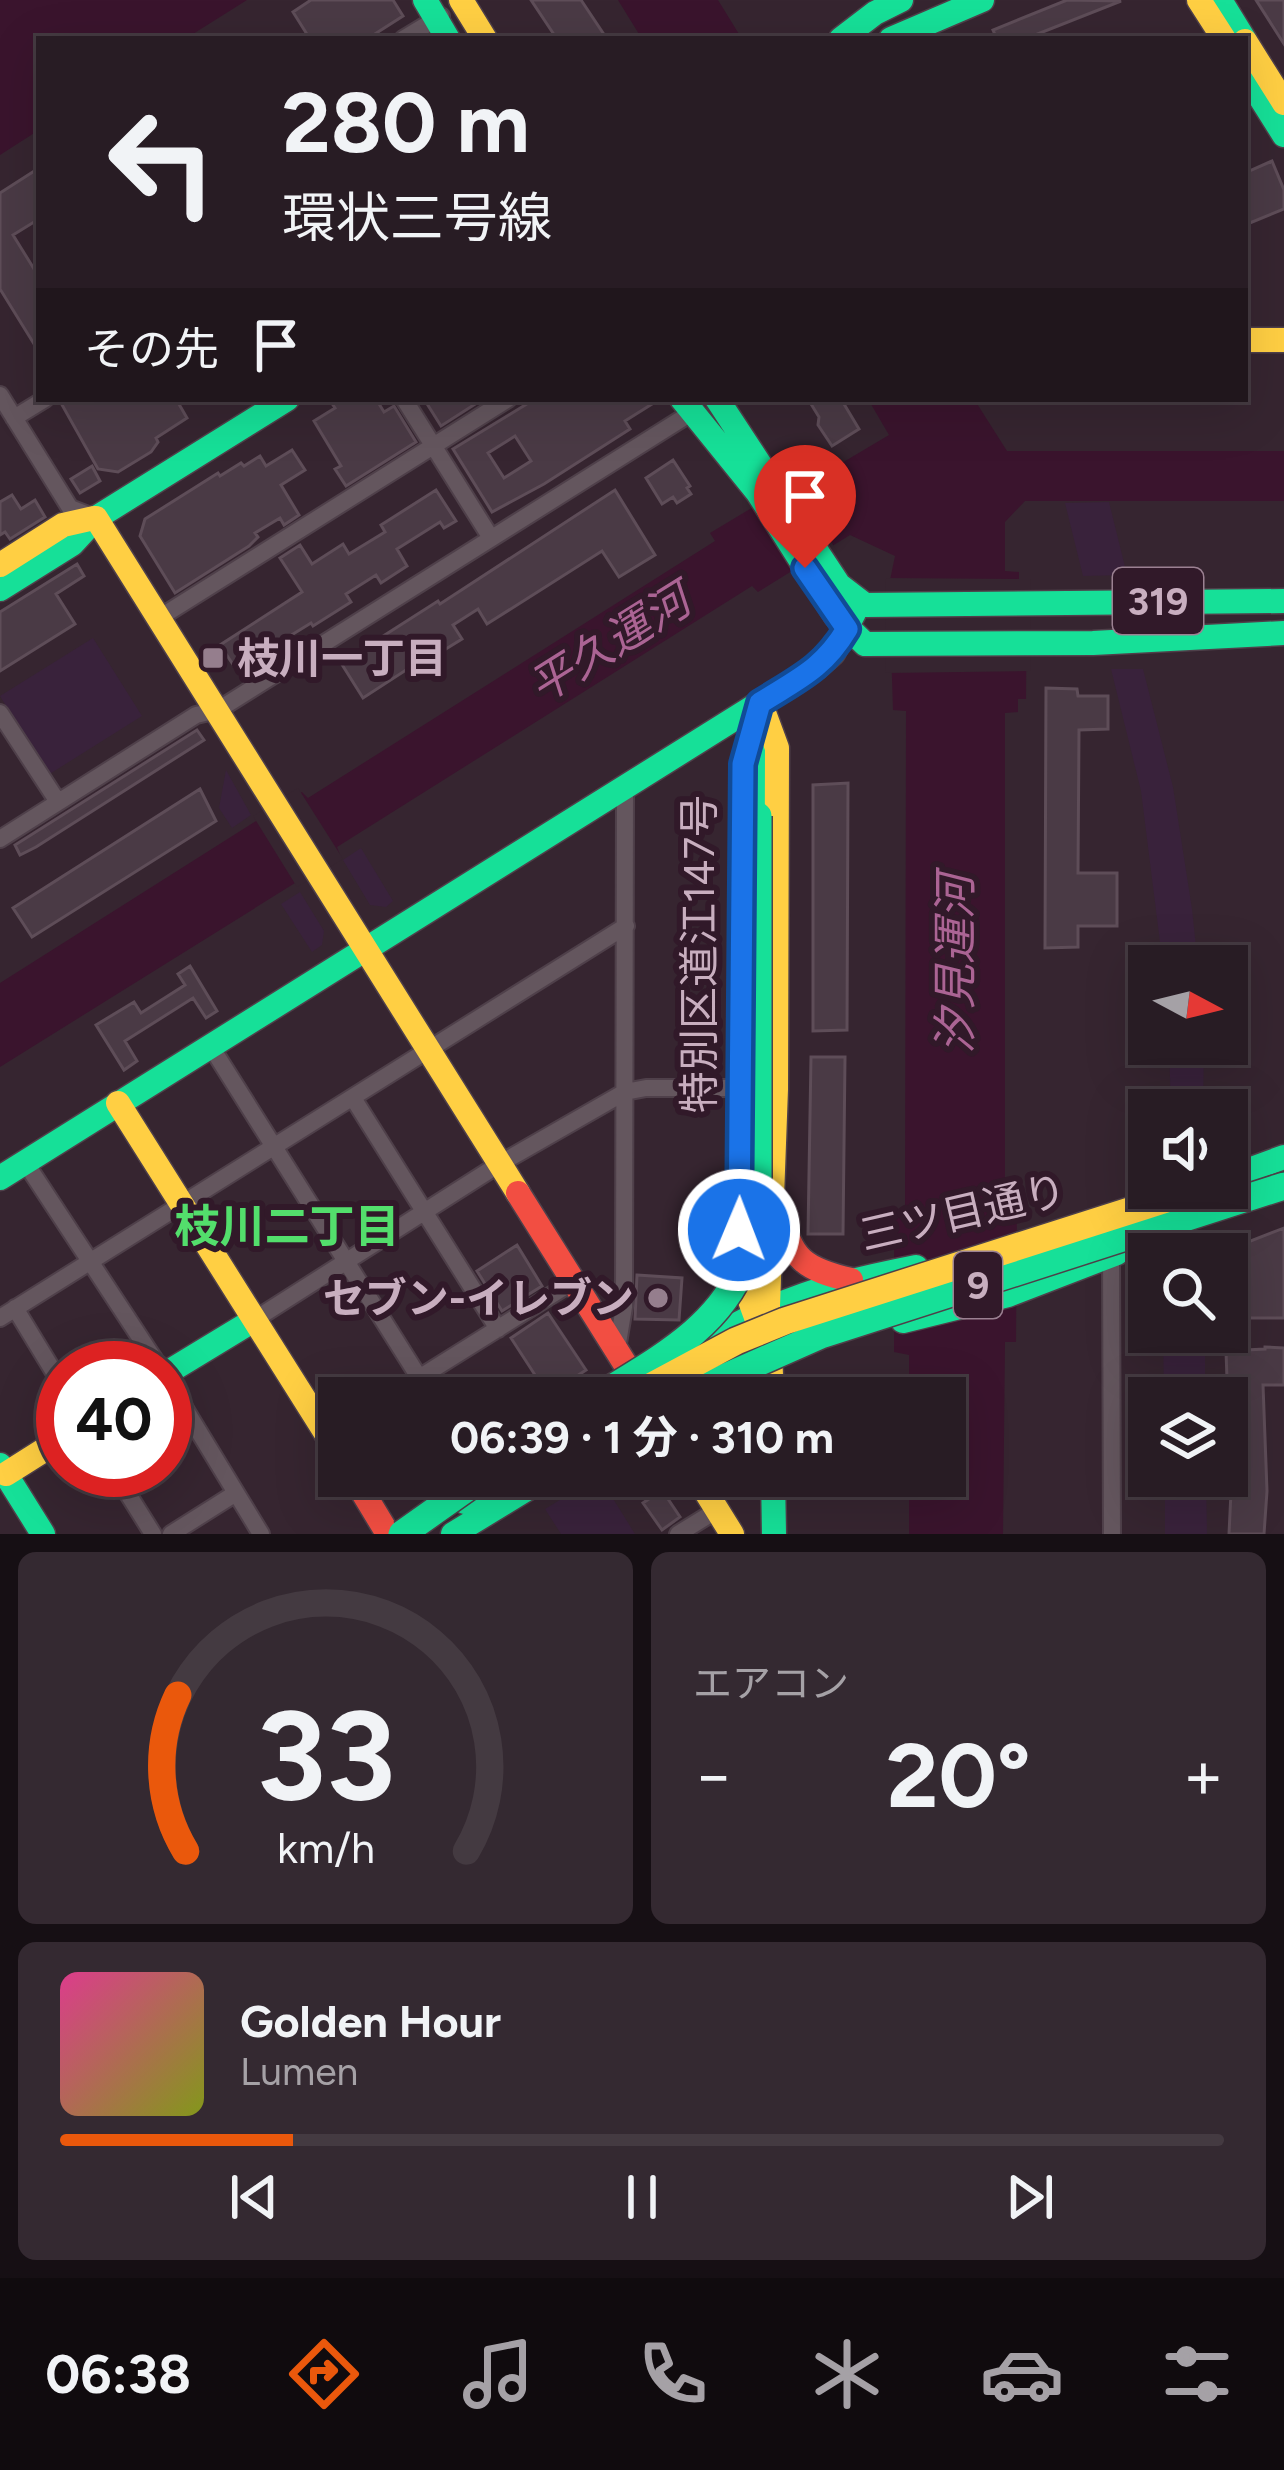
<!DOCTYPE html>
<html lang="ja">
<meta charset="utf-8">
<style>
:root{--surface:#281c24;--page:#342931;--text:#f1f3f6;--muted:#a5a1a6;--line:#443a41;--accent:#ea580c}
body{margin:0;font-family:Figtree,"Noto Sans JP",sans-serif;background:var(--page);color:var(--text);height:100vh;display:flex;flex-direction:column;font-size:45px;white-space:nowrap}
*{box-sizing:border-box;margin:0}
p{font-size:39px;color:var(--muted)}
.icon{flex:none;width:66px;height:66px;fill:none;stroke:currentColor;stroke-width:2;stroke-linecap:round;stroke-linejoin:round}
.map{position:relative;height:1534px;overflow:hidden}
.details{display:flex;flex-direction:column;gap:18px;padding:18px;background:#160f14;flex:1}
.details>*{flex:none}
.banner{position:absolute;left:36px;top:36px;width:1212px;height:366px;border-radius:0px;box-shadow:0 12px 48px #0002,0 0 0 3px var(--line);background:#281c24;color:var(--text);overflow:hidden}
.needle{width:78px;rotate:97deg}
.buttons{position:absolute;left:1128px;top:945px;display:grid;gap:24px}
.buttons a{display:grid;place-items:center;width:120px;height:120px;border-radius:0px;background:var(--surface);box-shadow:0 12px 48px #0002,0 0 0 3px var(--line);font-size:60px}
.speed{position:absolute;left:36px;top:1341px;display:flex;gap:24px;font-size:60px;font-weight:700;text-align:center}
.speed>*{display:grid;place-content:center;width:156px;height:156px;border-radius:50%;background:var(--surface);box-shadow:0 12px 48px #0002,0 0 0 3px var(--line);line-height:1}
.speed .limit{border:18px solid #d22;background:#fff;color:#111}
.pin{position:absolute;display:grid;place-items:center;width:102px;height:102px;color:#fff;margin:-123px -51px;border-radius:50% 50% 50% 0;rotate:-45deg;box-shadow:0 0 12px #0007}
.pin .icon{rotate:45deg}
.me{position:absolute;width:132px;margin:-66px;rotate:1deg;stroke-linejoin:round;filter:drop-shadow(0 0 9px #0008)}
.turn{display:flex;align-items:center;gap:42px;height:252px;padding:0 48px;font-size:54px}
.turn .icon{width:156px;height:156px;stroke-width:2.5}
.turn b{display:block;font-size:84px;line-height:102px}
.then{display:flex;align-items:center;height:114px;padding:0 48px;background:#0003;gap:24px;font-size:45px}
.big{font-size:90px;font-weight:700;line-height:1.1}
.details .card{flex:1;display:flex;flex-direction:column;justify-content:center;gap:18px;min-width:0;padding:0 42px;border-radius:18px;background:var(--page)}
.details .dial{align-items:center;gap:0}
.dial svg{height:312px;overflow:visible;fill:none;stroke:var(--line);stroke-width:7;stroke-linecap:round;text-anchor:middle}
.dial text{fill:var(--text);stroke:none}
.song{display:flex;align-items:center;gap:36px}
.cover{width:144px;height:144px;border-radius:18px;background:linear-gradient(135deg,hsl(330 70% 55%),hsl(70 70% 35%))}
.played{height:12px;border-radius:6px;background:linear-gradient(90deg,var(--accent) 20%,var(--line) 20%)}
.keys{display:flex;justify-content:space-around;direction:ltr}
.heat{display:flex;justify-content:space-between;align-items:center;font-size:66px;direction:ltr}
.details .tiles{flex:1;display:grid;gap:18px;grid-template-columns:1fr 1fr}
.card:last-child{grid-column:span 2}
.trip{position:absolute;left:318px;top:1377px;width:648px;height:120px;border-radius:0px;background:var(--surface);box-shadow:0 12px 48px #0002,0 0 0 3px var(--line);font-weight:700;line-height:120px;text-align:center}
.tabs{display:flex;height:192px;justify-content:space-around;align-items:center;background:#100b0e;color:var(--muted)}
.tabs .icon{width:84px;height:84px}
.tabs .selected{color:var(--accent)}
.tabs b{font-size:54px;color:var(--text)}
.map>svg:first-child{display:block}
</style>
<div class="map">
<svg width="1284" height="1534" viewBox="0 0 1284 1534">
<rect width="100%" height="100%" fill="#362530"/>
<path fill="#39223b" d="M1109,502L1127,575L1083,576L1065,503Z
M93,638L142,716L48,775L0,696Z
M1111,669H1143L1173,787L1192,909L1198,966H1163L1141,791Z
M226,770L251,815L232,828L219,808Z
M361,848L393,901L386,907L370,905L343,860Z
M300,892L324,931L322,945L312,952L281,904Z
M1169,1044H1204L1203,1110H1171Z
M1163,1332H1205V1398H1164Z
M599,1476L635,1534H561L545,1509Z
M1165,1476H1206L1207,1534H1165Z"/>
<path fill="#3a142d" d="M0,0H247L185,39H39V130L0,155Z
M618,0H718L742,39H642Z
M868,399H974L1007,451H1284V501H1025L1005,522V571L1019,572V583H1027L1026,699H1018V712L1005,713V1197L1017,1198L1016,1342H1005L1003,1534H909V1476H945V1398H909V1355L894,1352V1215H905L906,711L893,710L889,585L895,556L850,535L758,592L752,586L337,847L340,855L0,1067V983L302,792L308,798L715,541L710,533L825,464L830,470L889,435Z"/>
<path fill="#362530" d="M790,478L837,551L795,575L749,503Z
M885,578L1031,579L1030,671L886,673Z
M298,788L343,859L297,887L253,816Z"/>
<path fill="#4a3a45" stroke="#5e4d58" stroke-width="3" fill-rule="evenodd" d="M311,0H393L403,16L367,39H310L293,12Z
M531,0H581L607,39H557Z
M1067,0L1121,1L1025,39H997L993,30Z
M1256,0H1284V44Z
M1272,161L1284,190V209L1245,225V173Z
M39,168V219L13,235L39,277V352L0,289V193Z
M67,399H176L187,418L156,438L158,442L151,452L118,472L98,469L61,403Z
M329,399H376L384,412L394,406L416,442L346,486L335,469L341,466L314,421L335,408Z
M424,399H479L480,401L441,426Z
M535,399H660L625,421L630,429L544,484L492,512L453,449ZM515,436L531,461L504,478L488,453Z
M808,399H841L859,429L832,446L818,425L819,417Z
M292,450L305,470L281,485L299,515L284,525L280,518L255,533L258,537L249,546L175,593L140,536L145,519L218,473L220,476L241,463L244,466L260,456L266,466Z
M673,460L690,486L687,488L691,494L677,503L673,497L662,504L646,478Z
M92,466L100,481L80,493L71,479Z
M436,490L456,521L444,528L440,522L397,549L407,566L381,583L376,575L346,594L351,602L313,626L311,623L236,669L220,645L302,592L280,558L300,545L312,564L343,544L349,554L385,532L381,525Z
M615,490L655,555L619,577L602,551L487,624L478,609L453,625L462,639L428,660L426,657L363,698L341,663L438,601L440,604Z
M12,495L21,509L35,500L45,517L10,539L5,532L0,535V502Z
M77,564L84,576L56,594L75,624L0,671V612Z
M1046,688L1077,689L1078,696H1108V729L1079,730L1078,873H1117V926H1078V947L1045,948Z
M197,730L204,740L36,847L20,855L15,845Z
M848,783L847,1030L813,1031V785Z
M200,789L216,821L32,937L13,908Z
M190,966L217,1011L206,1018L193,998L125,1041L137,1061L124,1070L96,1025L134,1002L141,1013L185,985L178,974Z
M811,1057H845L843,1234H808Z
M1284,1228V1318H1239L1240,1277L1233,1275L1235,1247Z
M517,1245L542,1286L502,1311L477,1271Z
M637,1275L682,1278L679,1320L635,1319Z
M548,1313L586,1370L548,1395L511,1338Z
M1265,1347L1284,1348V1385H1263L1267,1491L1264,1534H1229L1231,1492L1226,1351L1265,1349Z
M662,1490L680,1517L662,1530L643,1503Z"/>
<g fill="none" stroke-linecap="round" stroke-linejoin="round">
<g stroke="#4f404a" stroke-width="20">
<path id="street" d="M403,39L441,16
M0,395L70,508L96,518
M404,399L491,538
M14,418L45,399
M159,618L508,399
M0,713L58,802
M0,839L196,715L218,710L691,413
M210,1045L432,1398
M353,1098L498,1329
M25,1162L160,1368
M1111,1255L1112,1534
M15,1308L63,1387
M0,1318L626,926
M254,1320L501,1163L625,1092L646,1088H740
M617,1349L624,1307L625,786
M165,1376L261,1534
M387,1398L574,1281
M113,1470L153,1534
M171,1534L236,1493
M678,1534L717,1510"/>
</g>
<g stroke="#4f404a" stroke-width="27">
<path id="fast" d="M425,0L448,39
M1220,0L1244,39
M841,39L875,13L901,0
M891,39L982,0
M1245,73L1284,135
M682,399L758,493L836,616L865,644L1093,643L1284,633
M717,399L784,501
M808,538L839,585L865,605L1284,601
M0,589L72,544L96,518L287,399
M758,816L760,702
M0,1178L817,667L833,653L854,613
M1227,1178L1284,1157
M903,1321L1008,1295L1117,1253
M701,1345C776,1298 830,1284 916,1267
M165,1374L254,1320
M0,1465L43,1534
M773,1476L774,1534
M465,1502L506,1476
M453,1534L548,1476"/>
</g>
<g stroke="#4f404a" stroke-width="27">
<path id="slow" d="M461,0L485,39
M1199,0L1224,39
M1245,41L1284,103
M1245,340H1284
M96,518L518,1193
M0,565L63,525L94,518
M763,710L777,748L776,1089L768,1306L772,1398
M753,728L743,764L739,1230L746,1290L761,1331
M118,1103L339,1454
M6,1474L63,1438
M696,1476L732,1534"/>
</g>
<g stroke="#4f404a" stroke-width="27">
<path id="jam" d="M518,1193L642,1391
M782,1212C788,1259 807,1270 851,1280
M353,1476L388,1534"/>
</g>
<use href="#street" stroke="#64565e" stroke-width="16"/>
<use href="#fast" stroke="#16e098" stroke-width="24"/>
<use href="#slow" stroke="#ffcf43" stroke-width="24"/>
<use href="#jam" stroke="#f24e42" stroke-width="24"/>
<g stroke="#4e4049" stroke-width="30" stroke-linecap="butt">
<path id="fast-bridge" d="M596,1398C653,1362 722,1328 745,1260C754,1233 756,1204 758,1176V816
M678,1398L821,1335L1284,1186
M402,1534L484,1476"/>
</g>
<g stroke="#4e4049" stroke-width="30" stroke-linecap="butt">
<path id="slow-bridge" d="M641,1392L736,1341L785,1321L1201,1188"/>
</g>
<use href="#fast-bridge" stroke="#16e098" stroke-width="27"/>
<use href="#slow-bridge" stroke="#ffcf43" stroke-width="27"/>
</g>
<g fill="none" stroke-linecap="round" stroke-linejoin="round">
<g stroke="#114b97" stroke-width="30">
<path id="route" d="M739,1230L743,764L760,703C798,679 823,669 847,629L805,568"/>
</g>
<use href="#route" stroke="#1a73e8" stroke-width="21"/>
</g>
<g fill="#957e8d" stroke="#311929" stroke-width="4.5">
<rect x="201" y="646" width="24" height="24" rx="6"/>
<circle cx="658" cy="1298" r="12"/>
</g>
<g text-anchor="middle" stroke-width="12" stroke-linejoin="round" paint-order="stroke">
<g fill="#311929" stroke="#9b8192" stroke-width="3">
<rect x="1113" y="568" width="90" height="66" rx="9"/>
<rect x="954" y="1252" width="48" height="66" rx="9"/>
</g>
<g font-size="39" font-weight="bold" fill="#c8aebf">
<text x="1158" y="615">319</text>
<text x="978" y="1299">9</text>
</g>
<g font-size="42" font-weight="bold" fill="#c8aebf" stroke="#311929" text-anchor="start">
<text x="237" y="673">枝川一丁目</text>
<text x="634" y="1313" text-anchor="end">セブン-イレブン</text>
</g>
<g font-size="42" fill="#c8aebf" stroke="#311929">
<text transform="translate(699 954) rotate(-90)" y="15">特別区道江147号</text>
<text transform="translate(963 1212) rotate(-13)" y="15">三ツ目通り</text>
</g>
<g font-size="45" font-style="italic" fill="#ab6494" stroke="#311929">
<text transform="translate(609 643) rotate(-32)" y="16">平久運河</text>
<text transform="translate(955 964) rotate(-90)" y="16">汐見運河</text>
</g>
<g font-size="45" font-weight="bold" fill="#53de6c" stroke="#311929">
<text x="287" y="1242">枝川二丁目</text>
</g>
</g>
</svg>
<div class="buttons">
<a><svg class="needle" viewBox="-14 -14 28 28"><path d="M0-13l5 13h-10z" fill="#e53935"/><path d="M0 13l5-13h-10z" fill="#a5a1a6"/></svg></a>
<a><svg class="icon" aria-label="sound" viewBox="0 0 24 24"><path d="M4 9h4l5-4v14l-5-4H4zM17 9q2 3 0 6"/></svg></a>
<a><svg class="icon" aria-label="search" viewBox="0 0 24 24"><circle cx="10" cy="10" r="6"/><path d="M15 15l6 6"/></svg></a>
<a><svg class="icon" aria-label="layers" viewBox="0 0 24 24"><path d="M12 4l9 5-9 5-9-5zM3 14l9 5 9-5"/></svg></a>
</div>
<div class="speed"><div class="limit">40</div></div>
<div class="pin" style="left:805px;top:568px;background:#d93025"><svg class="icon" aria-label="arrive" viewBox="0 0 24 24"><path d="M6 21V4h12l-3 4 3 4H6"/></svg></div>
<svg class="me" style="left:739px;top:1230px" viewBox="-20 -20 40 40"><circle r="17" fill="#1a73e8" stroke="#fff" stroke-width="3"/><path d="M0-11L8 9 0 5-8 9z" fill="#fff"/></svg>
<div class="trip">06:39 · 1 分 · 310 m</div>
<div class="banner">
<div class="turn"><svg class="icon" aria-label="left" viewBox="0 0 24 24"><path d="M17 20v-9H6M10 6l-5 5 5 5"/></svg><div><b>280 m</b>環状三号線</div></div>
<div class="then">その先<svg class="icon" aria-label="arrive" viewBox="0 0 24 24"><path d="M6 21V4h12l-3 4 3 4H6"/></svg></div>
</div>
</div>
<section class="details">
<div class="tiles">
<div class="card dial"><svg viewBox="0 0 100 80">
<path d="M14 69A42 42 0 1 1 86 69"/>
<path d="M14 69A42 42 0 0 1 12 29" stroke="#ea580c"/>
<text x="50" y="56" font-size="32" font-weight="700">33</text>
<text x="50" y="72" font-size="11">km/h</text>
</svg></div>
<div class="card"><p>エアコン</p>
<div class="heat"><a>−</a><b class="big">20°</b><a>+</a></div>
</div>
<div class="card">
<div class="song"><i class="cover"></i><div><b>Golden Hour</b><p>Lumen</p></div></div>
<div class="played"></div>
<div class="keys"><svg class="icon" aria-label="previous" viewBox="0 0 24 24"><path d="M18 5L8 12l10 7zM5 5v14"/></svg><svg class="icon" aria-label="pause" viewBox="0 0 24 24"><path d="M8 5v14M16 5v14"/></svg><svg class="icon" aria-label="next" viewBox="0 0 24 24"><path d="M6 5l10 7-10 7zM19 5v14"/></svg></div>
</div>
</div>
</section>
<nav class="tabs">
<b>06:38</b>
<svg class="icon selected" aria-label="directions" viewBox="0 0 24 24"><path d="M12 3l9 9-9 9-9-9zM9 14v-3h6M13 9l2 2-2 2"/></svg>
<svg class="icon" aria-label="music" viewBox="0 0 24 24"><path d="M9 18V5l10-2v13"/><circle cx="6" cy="18" r="3"/><circle cx="16" cy="16" r="3"/></svg>
<svg class="icon" aria-label="phone" viewBox="0 0 24 24"><path d="M5 4h4l2 5-3 2q2 4 5 5l2-3 5 2v4C11 20 4 13 5 4z"/></svg>
<svg class="icon" aria-label="climate" viewBox="0 0 24 24"><path d="M12 3v18M4 7l16 10M4 17L20 7"/></svg>
<svg class="icon" aria-label="car" viewBox="0 0 24 24"><path d="M5 17H2v-5l4-1 3-4h7l3 4 3 1v5h-3M9 17h6M6 11h13"/><circle cx="7" cy="17" r="2"/><circle cx="17" cy="17" r="2"/></svg>
<svg class="icon" aria-label="filters" viewBox="0 0 24 24"><path d="M4 7h16M4 17h16"/><circle cx="9" cy="7" r="2"/><circle cx="15" cy="17" r="2"/></svg>
</nav>
